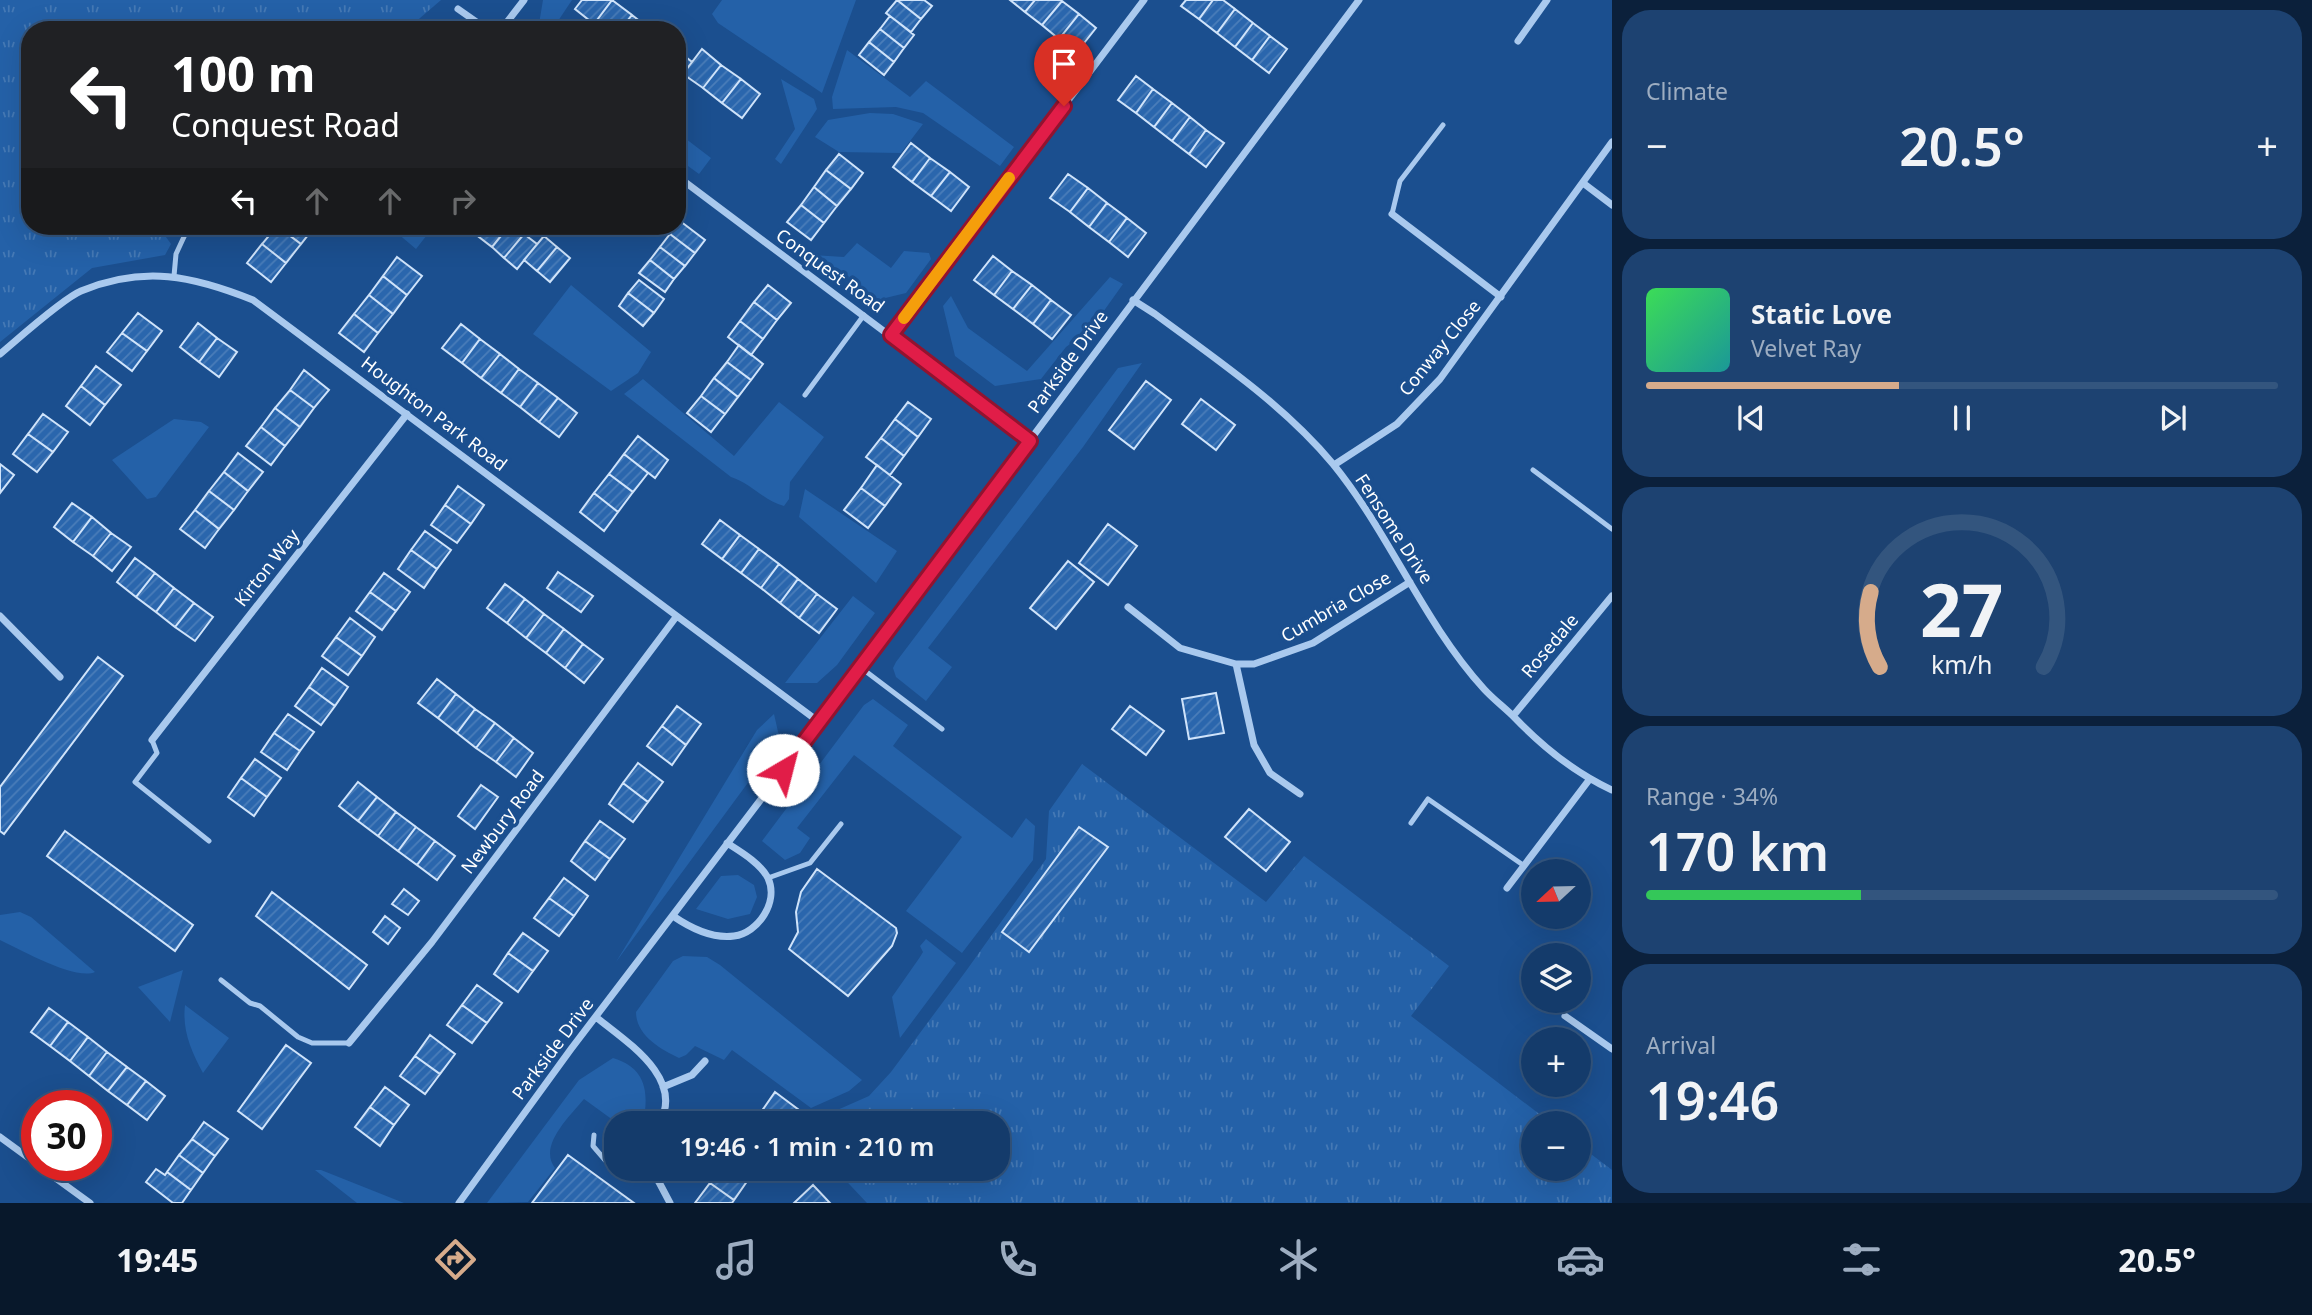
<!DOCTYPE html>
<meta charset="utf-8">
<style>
:root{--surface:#143b6b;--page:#1d4271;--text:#f1f3f6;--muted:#9dadc1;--line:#33557e;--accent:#d6ab8b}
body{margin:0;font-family:"Noto Sans",sans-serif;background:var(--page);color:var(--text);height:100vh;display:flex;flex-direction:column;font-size:26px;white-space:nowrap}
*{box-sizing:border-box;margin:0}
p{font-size:23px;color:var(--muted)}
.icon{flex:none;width:38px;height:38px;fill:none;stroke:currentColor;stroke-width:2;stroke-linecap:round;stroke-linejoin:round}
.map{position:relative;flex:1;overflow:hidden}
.panel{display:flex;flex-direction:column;gap:10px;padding:10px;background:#0b203b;width:700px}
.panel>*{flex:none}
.top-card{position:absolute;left:21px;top:21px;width:665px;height:214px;border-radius:28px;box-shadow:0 7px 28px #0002,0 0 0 2px var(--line);background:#202124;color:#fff;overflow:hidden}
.needle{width:46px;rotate:248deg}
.buttons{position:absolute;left:1521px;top:859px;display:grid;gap:14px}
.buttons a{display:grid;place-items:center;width:70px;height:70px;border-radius:50%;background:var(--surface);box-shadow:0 7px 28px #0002,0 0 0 2px var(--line);font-size:35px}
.speed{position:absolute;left:21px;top:1090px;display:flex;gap:14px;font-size:35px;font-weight:700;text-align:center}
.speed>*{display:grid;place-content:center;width:91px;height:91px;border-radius:50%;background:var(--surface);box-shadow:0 7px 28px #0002,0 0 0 2px var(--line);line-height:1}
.speed .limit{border:10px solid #d22;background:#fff;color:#111}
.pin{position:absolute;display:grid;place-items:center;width:60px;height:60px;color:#fff;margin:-72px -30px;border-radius:50% 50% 50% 0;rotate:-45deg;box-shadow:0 0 7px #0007}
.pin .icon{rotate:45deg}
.me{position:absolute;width:77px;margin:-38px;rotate:37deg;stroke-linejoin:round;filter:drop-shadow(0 0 5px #0008)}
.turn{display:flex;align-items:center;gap:24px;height:147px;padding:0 35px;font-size:32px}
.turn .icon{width:91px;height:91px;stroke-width:2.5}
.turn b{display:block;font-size:49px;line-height:60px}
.lanes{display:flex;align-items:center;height:66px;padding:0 35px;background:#0003;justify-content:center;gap:35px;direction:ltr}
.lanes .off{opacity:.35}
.big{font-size:52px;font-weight:600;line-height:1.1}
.panel .card{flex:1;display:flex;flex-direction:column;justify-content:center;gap:10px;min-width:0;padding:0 24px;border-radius:28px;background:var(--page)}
.panel .dial{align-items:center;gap:0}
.dial svg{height:182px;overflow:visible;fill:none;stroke:var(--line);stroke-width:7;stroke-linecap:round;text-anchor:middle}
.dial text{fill:var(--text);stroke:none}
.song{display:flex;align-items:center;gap:21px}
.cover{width:84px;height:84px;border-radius:10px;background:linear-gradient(135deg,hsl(130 70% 55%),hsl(180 70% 35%))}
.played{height:7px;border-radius:4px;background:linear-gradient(90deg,var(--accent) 40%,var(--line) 40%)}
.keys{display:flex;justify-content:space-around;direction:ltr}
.heat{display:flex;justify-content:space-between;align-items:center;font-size:38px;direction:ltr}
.charge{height:10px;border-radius:5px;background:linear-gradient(90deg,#34c759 34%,var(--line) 0)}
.trip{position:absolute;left:604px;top:1111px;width:406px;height:70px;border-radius:28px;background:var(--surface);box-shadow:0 7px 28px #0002,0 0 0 2px var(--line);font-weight:600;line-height:70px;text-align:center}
.dock{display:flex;height:112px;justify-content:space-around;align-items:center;background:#08182b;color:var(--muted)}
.dock .icon{width:49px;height:49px}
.dock .active{color:var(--accent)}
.dock b{font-size:32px;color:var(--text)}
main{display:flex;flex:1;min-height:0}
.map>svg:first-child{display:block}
</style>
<main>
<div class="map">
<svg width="1612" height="1203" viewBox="0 0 1612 1203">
<defs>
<pattern id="park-tufts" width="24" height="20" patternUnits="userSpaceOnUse" patternTransform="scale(1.75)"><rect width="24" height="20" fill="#2461a8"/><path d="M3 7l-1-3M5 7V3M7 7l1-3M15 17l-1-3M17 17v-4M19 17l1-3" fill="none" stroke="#4579b5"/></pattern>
<pattern id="building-hatch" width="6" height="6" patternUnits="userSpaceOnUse" patternTransform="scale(1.75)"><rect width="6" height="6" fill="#2a66ad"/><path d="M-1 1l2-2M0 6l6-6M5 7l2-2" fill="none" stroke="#4a7db9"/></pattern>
</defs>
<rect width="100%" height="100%" fill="#1b4f8f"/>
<path fill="#2461a8" d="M543,0H572L552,30H538Z
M722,0H856L822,93L718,23L712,14Z
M847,50L910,97L926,81L1014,147L1000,166L923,113L896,107L833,109L832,97Z
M781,79L814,99L817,109L781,164L775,159L795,129Z
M870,113L893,114L923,124L901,153L839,152L815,137L828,120Z
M677,132L711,158L699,174L677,158Z
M434,226L416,249L390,227L391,226Z
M857,243L891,268L904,251L929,253L931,259L906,293L873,301L860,294L812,255L844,257Z
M1110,277L1123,284L1091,329L1066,347L1041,379L995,386L955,356L943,306L951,296L968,328L1027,371Z
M571,285L651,352L638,373L611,391L533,334Z
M1142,363L1083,447L928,648L952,667L926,701L896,677L893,668L896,662L1118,368Z
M643,379L734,456L779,402L824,437L790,482L789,499L784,506C764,501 751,483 731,477L624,394Z
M174,419L201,422L209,427L156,497L147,499L112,460Z
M805,489L897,551L876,583L799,517Z
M853,596L875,613L837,665L817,683H785Z
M873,699L908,725L893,746L1012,838L1026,818L1035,826L1033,860L962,953L906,911L962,837L854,755L797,828L810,838L800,853L785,860L762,841L864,705Z
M774,714L779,736L775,746L616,962L757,730Z
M738,875L754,885L757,897L750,914L728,919L696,909L721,876Z
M20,912L31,917L95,972C76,981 19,949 0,940V915Z
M926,939L956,963L900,1038L892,997L920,957L923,952L920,946Z
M683,956L707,957L720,965L862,1080L849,1091L811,1108L732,1050L724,1060L695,1046L686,1055L679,1058C660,1049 636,1035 636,1012L673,961Z
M183,970L170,1022L138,987Z
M185,1005L229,1038L203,1073C191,1051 182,1030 185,1005Z
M613,1058C647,1068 649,1094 643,1123H617L584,1099C569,1117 538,1146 555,1168L528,1202L487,1203L579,1080Z
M315,1170H321L404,1203H357Z"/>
<path fill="url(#park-tufts)" d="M0,0H441L406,30H30V226H158L171,244L165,255L92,268L0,342Z
M1082,764L1266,902L1304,856L1449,966L1411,1016L1551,1123L1533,1124V1169H1578L1579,1145L1612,1170V1203H867L835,1169H998V1124H819L826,1115L869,1096L891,1072L966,971L1046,859L1049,811Z"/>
<path fill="url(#building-hatch)" stroke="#cfe3fa" stroke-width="2" d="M582,0H612L594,24L575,9Z
M612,0L632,15L620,30H601L594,24Z
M897,0L921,19L911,32L886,13Z
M897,0H924L932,6L921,19Z
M1010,0H1035L1025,12Z
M1035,0H1060L1062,1L1042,25L1025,12Z
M1186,0H1213L1199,19L1181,6Z
M1213,0H1223L1235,9L1217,33L1199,19Z
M1062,1L1079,14L1059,39L1042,25Z
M1235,9L1253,23L1235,47L1217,33Z
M1079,14L1096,28L1076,53L1059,39Z
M632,15L651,30H620Z
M890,16L914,35L904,48L880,29Z
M1253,23L1270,36L1252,60L1235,47Z
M880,29L904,48L894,62L869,42Z
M1270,36L1287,49L1269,73L1252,60Z
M869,42L894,62L884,75L859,55Z
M702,49L721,65L703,88L683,74Z
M677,50L692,62L677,82Z
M721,65L741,79L722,103L703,88Z
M1136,76L1153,89L1136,113L1118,100Z
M741,79L760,94L742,118L722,103Z
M1153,89L1172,103L1154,127L1136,113Z
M1172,103L1190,117L1172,141L1154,127Z
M1190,117L1206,130L1189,154L1172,141Z
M1206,130L1224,143L1206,167L1189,154Z
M911,143L930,158L912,182L893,167Z
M839,154L863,173L851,189L826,170Z
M930,158L950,172L931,196L912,182Z
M826,170L851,189L837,206L814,187Z
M950,172L969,187L951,211L931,196Z
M1068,174L1088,188L1070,212L1050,198Z
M814,187L837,206L824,223L801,205Z
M1088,188L1107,203L1089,227L1070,212Z
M1107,203L1127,218L1109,242L1089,227Z
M801,205L824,223L811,240L787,222Z
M1127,218L1146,233L1128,257L1109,242Z
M680,221L705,240L695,253L670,234Z
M277,226H315L301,244Z
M277,226L301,244L286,263L262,244Z
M466,226H487L479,237Z
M487,226H509L492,247L479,237Z
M509,226L524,234L504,258L492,247Z
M524,234L537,244L517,269L504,258Z
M670,234L695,253L685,266L660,247Z
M544,236L557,247L537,271L524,260Z
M262,244L286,263L271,282L247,263Z
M557,247L570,258L550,282L537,271Z
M660,247L685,266L674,279L650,260Z
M993,256L1012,271L994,295L974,280Z
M397,257L422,276L407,295L383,276Z
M650,260L674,279L665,292L639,273Z
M1012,271L1032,285L1013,309L994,295Z
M383,276L407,295L393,314L369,295Z
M639,280L664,299L654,313L628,293Z
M768,285L791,303L777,320L754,302Z
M1032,285L1051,300L1033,324L1013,309Z
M628,293L654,313L643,326L619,306Z
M369,295L393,314L378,333L354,314Z
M1051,300L1071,315L1052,339L1033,324Z
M754,302L777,320L763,339L740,321Z
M138,313L162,331L147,351L122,333Z
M354,314L378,333L364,352L339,333Z
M740,321L763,339L751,355L728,337Z
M198,323L217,338L199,362L180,347Z
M461,324L480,339L462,363L442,348Z
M122,333L147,351L132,371L107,352Z
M217,338L237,352L219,377L199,362Z
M480,339L500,354L481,378L462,363Z
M739,345L763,364L751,380L727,362Z
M500,354L519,369L501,393L481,378Z
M727,362L751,380L738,397L714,378Z
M96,366L121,385L105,405L81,386Z
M519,369L538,383L520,407L501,393Z
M304,370L329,390L314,408L290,390Z
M714,378L738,397L725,414L701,396Z
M1146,381L1171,400L1134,449L1109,430Z
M538,383L558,398L539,422L520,407Z
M81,386L105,405L90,425L66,406Z
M290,390L314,408L300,427L275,408Z
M701,396L725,414L711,432L687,413Z
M558,398L577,413L559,437L539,422Z
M1201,399L1235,425L1216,450L1182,424Z
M908,402L931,419L918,437L895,419Z
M275,408L300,427L285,446L261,427Z
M43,414L68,432L53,452L28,434Z
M895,419L918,437L904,456L881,438Z
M261,427L285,446L271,465L246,446Z
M28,434L53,452L37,472L13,454Z
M638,436L668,460L655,478L624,454Z
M881,438L904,456L890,475L866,457Z
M238,453L263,472L248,491L224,472Z
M624,454L648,473L633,492L609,474Z
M0,464L14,475L0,493Z
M877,465L901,484L885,506L861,488Z
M224,472L248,491L234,510L209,491Z
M609,474L633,492L618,512L594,493Z
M458,486L484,505L471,524L445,505Z
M861,488L885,506L868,528L844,510Z
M209,491L234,510L219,529L195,510Z
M594,493L618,512L604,531L580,512Z
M72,503L92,517L73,542L54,527Z
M445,505L471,524L457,543L431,525Z
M195,510L219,529L205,548L180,529Z
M92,517L111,533L93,556L73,542Z
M720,520L740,535L722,559L702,544Z
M1108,524L1137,546L1108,585L1079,563Z
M425,531L451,550L437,569L411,550Z
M111,533L131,547L112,571L93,556Z
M740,535L759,549L741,573L722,559Z
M759,549L779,564L761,588L741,573Z
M411,550L437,569L424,588L398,569Z
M135,558L155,573L136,597L117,582Z
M1068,561L1094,582L1056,629L1030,608Z
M779,564L798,579L780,603L761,588Z
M558,572L593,596L581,612L547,588Z
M155,573L174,588L156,612L136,597Z
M384,573L410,592L396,611L370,592Z
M798,579L817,594L799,618L780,603Z
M505,584L525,599L507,623L487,608Z
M174,588L194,603L175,627L156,612Z
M370,592L396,611L382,630L356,611Z
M817,594L837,609L819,633L799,618Z
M525,599L544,614L526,638L507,623Z
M194,603L213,617L195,641L175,627Z
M544,614L564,629L546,653L526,638Z
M350,618L375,637L362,656L336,637Z
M564,629L583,644L565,668L546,653Z
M336,637L362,656L348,675L322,656Z
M583,644L603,659L584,683L565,668Z
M98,657L123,676L4,834L0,831V787Z
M322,668L348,687L335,706L309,687Z
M437,679L456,694L438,718L418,703Z
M309,687L335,706L321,725L295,706Z
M1216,693L1224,733L1189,739L1182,699Z
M456,694L475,709L457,733L438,718Z
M677,706L701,724L686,745L662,726Z
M1130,706L1164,731L1146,755L1112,729Z
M475,709L495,723L476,748L457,733Z
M288,714L314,732L300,751L274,733Z
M495,723L514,738L496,762L476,748Z
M662,726L686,745L672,765L647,746Z
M274,733L300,751L287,770L261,752Z
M514,738L533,753L516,777L496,762Z
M255,759L281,778L267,797L241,778Z
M638,763L663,782L648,802L623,783Z
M241,778L267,797L254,816L228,797Z
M358,782L377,797L358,821L339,806Z
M623,783L648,802L633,822L609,804Z
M481,785L498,797L475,829L458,816Z
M377,797L396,812L378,836L358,821Z
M1249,809L1290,842L1266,871L1225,837Z
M396,812L416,827L398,851L378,836Z
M600,821L625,839L610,859L585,841Z
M416,827L435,841L417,865L398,851Z
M1079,827L1108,847L1029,952L1002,932Z
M65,831L193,925L175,951L47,856Z
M435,841L455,856L437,880L417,865Z
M585,841L610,859L595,880L571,861Z
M817,869L896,928L897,933L892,946L848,996L789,949L798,932L796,912L801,892Z
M564,878L588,896L574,916L549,898Z
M404,889L419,901L408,915L392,904Z
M272,892L367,965L349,989L256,916Z
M549,898L574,916L559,936L534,918Z
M385,916L400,928L388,944L373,932Z
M523,933L548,951L533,971L508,953Z
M508,953L533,971L518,992L494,974Z
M477,985L502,1003L487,1023L462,1005Z
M462,1005L487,1023L472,1043L447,1025Z
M49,1008L68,1022L50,1046L31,1032Z
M68,1022L88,1037L70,1061L50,1046Z
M430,1035L455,1054L440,1074L415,1056Z
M88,1037L107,1052L89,1076L70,1061Z
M286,1045L311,1063L262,1129L238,1111Z
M107,1052L127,1067L108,1091L89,1076Z
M415,1056L440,1074L425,1094L400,1076Z
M127,1067L146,1081L127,1105L108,1091Z
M146,1081L165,1096L147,1120L127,1105Z
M385,1087L409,1105L394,1125L370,1107Z
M775,1092L799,1110L789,1124H771L759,1115Z
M370,1107L394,1125L380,1146L355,1127Z
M759,1115L771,1124H753Z
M204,1122L228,1139L215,1156L192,1139Z
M192,1139L215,1156L203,1173L179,1155Z
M179,1155L203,1173L191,1190L167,1172Z
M568,1155L634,1203H532Z
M156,1169L165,1175L167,1172L191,1190L182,1203H173L146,1182Z
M720,1169H738L750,1177L734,1200L710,1183Z
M737,1169H756L750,1178Z
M710,1183L734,1200L732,1203H695Z
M813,1185L830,1203H794Z"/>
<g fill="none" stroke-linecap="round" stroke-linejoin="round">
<path stroke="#a9c9ee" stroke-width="5" d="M1392,214L1400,181L1443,125
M174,276L176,254L189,226
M805,395L864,315
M1533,470L1612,529
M860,667L942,729
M152,740L157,753L135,782L209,841
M1411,823L1428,799L1523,865
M768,878L810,863L841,824
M221,980L250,1003L260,1006L298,1037L312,1043H349
M594,1135L593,1146L605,1160L616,1164"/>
<path stroke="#a9c9ee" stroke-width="7" d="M458,9L488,30
M501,30L524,0
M1518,41L1547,0
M677,176L1030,441
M1583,183L1612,205
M1392,214L1501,297
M1133,300L1155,314C1217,360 1283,404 1333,464C1390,534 1423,622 1484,689C1493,699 1505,708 1515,718C1543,747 1575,773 1612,790
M891,335L1144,0
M0,354C18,339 62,299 81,291C144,265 193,276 253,300L819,722
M1334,465L1397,424L1440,379L1612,142
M1128,607L1180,648L1236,664H1254L1313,643L1410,582
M0,616L60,677
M1236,664L1254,745L1270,773L1300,794
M1513,716L1612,596
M152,740L407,414
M1507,888L1589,780
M673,916C689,927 712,939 734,936C758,933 779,902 768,878C760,863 741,852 727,843
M1565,1016L1612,1049
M596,1017C625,1041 686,1078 659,1124
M349,1043L432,942L676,617
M663,1087L692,1075L705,1061
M0,1137L37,1164
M39,1166L90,1203
M652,1169L670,1203
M459,1203L571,1049L797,752L1359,0"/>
</g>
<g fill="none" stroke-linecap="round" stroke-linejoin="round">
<g stroke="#92132f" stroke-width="18">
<path id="route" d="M783,770L1030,441L891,335L1064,106"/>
</g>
<use href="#route" stroke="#e11d48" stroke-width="12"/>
<path stroke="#f59e0b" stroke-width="12" d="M904,318L1009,178"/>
</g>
<g text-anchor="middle" stroke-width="7" stroke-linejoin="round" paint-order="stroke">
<g font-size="18" fill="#fff" stroke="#1b4f8f">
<text transform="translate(830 271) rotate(36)" y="6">Conquest Road</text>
<text transform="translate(1440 348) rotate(-51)" y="6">Conway Close</text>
<text transform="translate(1068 362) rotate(-54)" y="6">Parkside Drive</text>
<text transform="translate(434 414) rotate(37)" y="6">Houghton Park Road</text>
<text transform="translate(1394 529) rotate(57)" y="6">Fensome Drive</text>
<text transform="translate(267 568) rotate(-52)" y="6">Kirton Way</text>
<text transform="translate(1336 607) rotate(-30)" y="6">Cumbria Close</text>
<text transform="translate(1550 646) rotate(-50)" y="6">Rosedale</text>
<text transform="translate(503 822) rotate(-53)" y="6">Newbury Road</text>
<text transform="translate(553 1049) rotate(-53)" y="6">Parkside Drive</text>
</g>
</g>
</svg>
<div class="buttons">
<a><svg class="needle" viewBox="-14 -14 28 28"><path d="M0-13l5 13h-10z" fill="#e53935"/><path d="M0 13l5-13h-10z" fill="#9dadc1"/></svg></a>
<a><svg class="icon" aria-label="layers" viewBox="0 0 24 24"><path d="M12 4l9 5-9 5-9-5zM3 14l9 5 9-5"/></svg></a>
<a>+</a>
<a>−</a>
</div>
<div class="speed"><div class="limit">30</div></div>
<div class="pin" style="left:1064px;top:106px;background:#d93025"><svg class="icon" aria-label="arrive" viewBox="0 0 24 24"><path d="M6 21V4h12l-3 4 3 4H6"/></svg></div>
<svg class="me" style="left:783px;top:770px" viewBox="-20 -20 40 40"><circle r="19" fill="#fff"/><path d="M0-13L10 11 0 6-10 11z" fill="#e11d48"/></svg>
<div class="trip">19:46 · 1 min · 210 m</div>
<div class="top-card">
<div class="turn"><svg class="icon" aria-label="left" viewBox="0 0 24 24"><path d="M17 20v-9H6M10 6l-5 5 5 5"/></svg><div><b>100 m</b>Conquest Road</div></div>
<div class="lanes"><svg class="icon" aria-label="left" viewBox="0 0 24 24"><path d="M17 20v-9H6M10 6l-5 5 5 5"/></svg><svg class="icon off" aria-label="ahead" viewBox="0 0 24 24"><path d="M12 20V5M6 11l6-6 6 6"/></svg><svg class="icon off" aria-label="ahead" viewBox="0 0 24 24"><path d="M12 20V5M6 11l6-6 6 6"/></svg><svg class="icon off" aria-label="right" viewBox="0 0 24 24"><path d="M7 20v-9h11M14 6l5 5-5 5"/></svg></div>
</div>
</div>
<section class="panel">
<div class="card"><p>Climate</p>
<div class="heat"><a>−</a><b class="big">20.5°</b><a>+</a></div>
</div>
<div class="card">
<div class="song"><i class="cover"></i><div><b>Static Love</b><p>Velvet Ray</p></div></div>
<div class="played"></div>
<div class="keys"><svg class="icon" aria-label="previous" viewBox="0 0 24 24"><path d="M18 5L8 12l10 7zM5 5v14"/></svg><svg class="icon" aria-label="pause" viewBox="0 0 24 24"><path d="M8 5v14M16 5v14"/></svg><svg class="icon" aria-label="next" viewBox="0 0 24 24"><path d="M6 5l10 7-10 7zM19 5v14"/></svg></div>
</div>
<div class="card dial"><svg viewBox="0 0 100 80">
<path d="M14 69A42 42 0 1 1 86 69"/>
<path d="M14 69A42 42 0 0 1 10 36" stroke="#d6ab8b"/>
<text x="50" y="56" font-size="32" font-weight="700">27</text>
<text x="50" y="72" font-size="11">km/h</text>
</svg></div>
<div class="card"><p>Range · 34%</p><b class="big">170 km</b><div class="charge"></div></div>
<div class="card"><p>Arrival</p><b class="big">19:46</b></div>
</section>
</main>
<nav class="dock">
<b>19:45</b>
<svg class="icon active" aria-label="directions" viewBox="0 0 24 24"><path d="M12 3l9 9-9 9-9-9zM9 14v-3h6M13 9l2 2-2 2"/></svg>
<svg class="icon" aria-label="music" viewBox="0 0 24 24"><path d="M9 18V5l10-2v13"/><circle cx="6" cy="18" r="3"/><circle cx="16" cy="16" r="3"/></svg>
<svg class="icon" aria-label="phone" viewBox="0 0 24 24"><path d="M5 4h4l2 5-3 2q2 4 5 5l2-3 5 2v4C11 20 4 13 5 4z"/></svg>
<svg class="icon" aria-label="climate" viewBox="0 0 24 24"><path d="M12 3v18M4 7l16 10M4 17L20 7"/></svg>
<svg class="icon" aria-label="car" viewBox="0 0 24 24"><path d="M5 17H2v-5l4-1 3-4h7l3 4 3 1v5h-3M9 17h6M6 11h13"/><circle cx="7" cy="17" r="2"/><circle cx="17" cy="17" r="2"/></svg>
<svg class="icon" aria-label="filters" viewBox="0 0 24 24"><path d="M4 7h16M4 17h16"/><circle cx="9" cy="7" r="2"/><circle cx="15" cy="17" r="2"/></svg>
<b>20.5°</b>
</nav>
